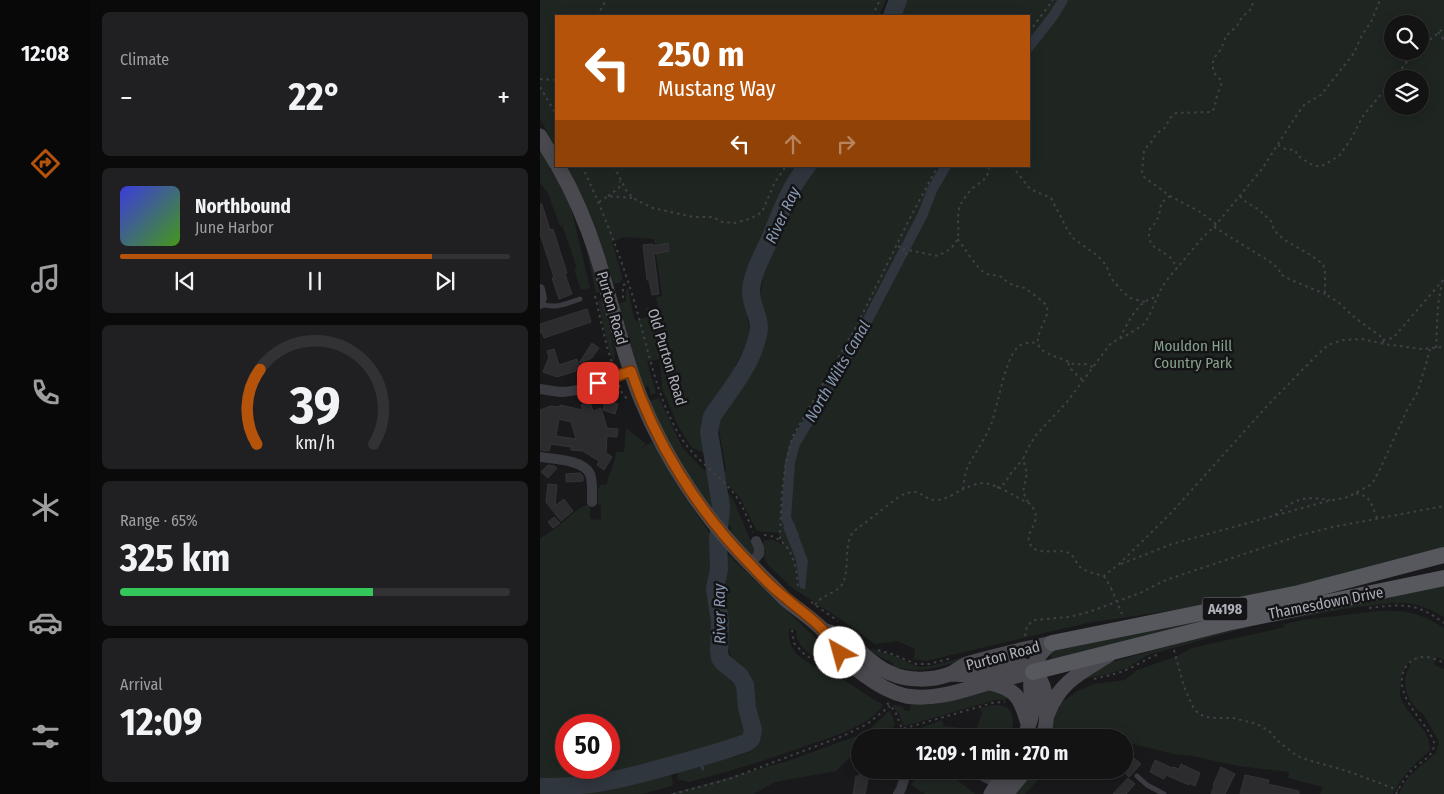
<!DOCTYPE html>
<meta charset="utf-8">
<style>
:root{--surface:#131314;--page:#202022;--text:#f1f3f6;--muted:#9d9ea0;--line:#323234;--accent:#b45309}
body{margin:0;font-family:"Fira Sans Condensed",sans-serif;background:var(--page);color:var(--text);height:100vh;display:flex;flex-direction:column;font-size:19px;white-space:nowrap}
*{box-sizing:border-box;margin:0}
p{font-size:16px;color:var(--muted)}
.icon{flex:none;width:28px;height:28px;fill:none;stroke:currentColor;stroke-width:2;stroke-linecap:round;stroke-linejoin:round}
.map{position:relative;flex:1;overflow:hidden}
.details{display:flex;flex-direction:column;gap:12px;padding:12px;background:#0a0a0b;width:450px}
.details>*{flex:none}
.banner{position:absolute;left:15px;top:15px;width:475px;height:152px;border-radius:0px;box-shadow:0 2px 12px #0003,0 0 0 1px var(--line);background:#b45309;color:#fff;overflow:hidden}
.tools{position:absolute;left:844px;top:15px;display:grid;gap:10px}
.tools a{display:grid;place-items:center;width:45px;height:45px;border-radius:50%;background:var(--surface);box-shadow:0 2px 12px #0003,0 0 0 1px var(--line);font-size:25px}
.speed{position:absolute;left:15px;top:714px;display:flex;gap:10px;font-size:25px;font-weight:700;text-align:center}
.speed>*{display:grid;place-content:center;width:65px;height:65px;border-radius:50%;background:var(--surface);box-shadow:0 2px 12px #0003,0 0 0 1px var(--line);line-height:1}
.speed .limit{border:8px solid #d22;background:#fff;color:#111}
.pin{position:absolute;display:grid;place-items:center;width:42px;height:42px;color:#fff;margin:-21px;border-radius:10px;box-shadow:0 2px 8px #0006}
.me{position:absolute;width:55px;margin:-28px;rotate:322deg;stroke-linejoin:round;filter:drop-shadow(0 0 4px #0008)}
.turn{display:flex;align-items:center;gap:18px;height:105px;padding:0 20px;font-size:22px}
.turn .icon{width:65px;height:65px;stroke-width:2.5}
.turn b{display:block;font-size:35px;line-height:42px}
.lanes{display:flex;align-items:center;height:48px;padding:0 20px;background:#0003;justify-content:center;gap:25px;direction:ltr}
.lanes .off{opacity:.35}
.big{font-size:38px;font-weight:700;line-height:1.1}
.details .card{flex:1;display:flex;flex-direction:column;justify-content:center;gap:8px;min-width:0;padding:0 18px;border-radius:8px;background:var(--page)}
.details .dial{align-items:center;gap:0}
.dial svg{height:130px;overflow:visible;fill:none;stroke:var(--line);stroke-width:7;stroke-linecap:round;text-anchor:middle}
.dial text{fill:var(--text);stroke:none}
.song{display:flex;align-items:center;gap:15px}
.cover{width:60px;height:60px;border-radius:8px;background:linear-gradient(135deg,hsl(240 70% 55%),hsl(100 70% 35%))}
.played{height:5px;border-radius:2px;background:linear-gradient(90deg,var(--accent) 80%,var(--line) 80%)}
.keys{display:flex;justify-content:space-around;direction:ltr}
.heat{display:flex;justify-content:space-between;align-items:center;font-size:28px;direction:ltr}
.charge{height:8px;border-radius:4px;background:linear-gradient(90deg,#34c759 65%,var(--line) 0)}
.trip{position:absolute;left:311px;top:729px;width:282px;height:50px;border-radius:25px;background:var(--surface);box-shadow:0 2px 12px #0003,0 0 0 1px var(--line);font-weight:700;line-height:50px;text-align:center}
main{display:flex;flex:1;min-height:0}
.tabs{display:flex;flex-direction:column;width:90px;justify-content:space-around;align-items:center;background:#080808;color:var(--muted)}
.tabs .icon{width:35px;height:35px}
.tabs .active{color:var(--accent)}
.tabs b{font-size:22px;color:var(--text)}
.map>svg:first-child{display:block}
</style>
<main>
<nav class="tabs">
<b>12:08</b>
<svg class="icon active" aria-label="directions" viewBox="0 0 24 24"><path d="M12 3l9 9-9 9-9-9zM9 14v-3h6M13 9l2 2-2 2"/></svg>
<svg class="icon" aria-label="music" viewBox="0 0 24 24"><path d="M9 18V5l10-2v13"/><circle cx="6" cy="18" r="3"/><circle cx="16" cy="16" r="3"/></svg>
<svg class="icon" aria-label="phone" viewBox="0 0 24 24"><path d="M5 4h4l2 5-3 2q2 4 5 5l2-3 5 2v4C11 20 4 13 5 4z"/></svg>
<svg class="icon" aria-label="climate" viewBox="0 0 24 24"><path d="M12 3v18M4 7l16 10M4 17L20 7"/></svg>
<svg class="icon" aria-label="car" viewBox="0 0 24 24"><path d="M5 17H2v-5l4-1 3-4h7l3 4 3 1v5h-3M9 17h6M6 11h13"/><circle cx="7" cy="17" r="2"/><circle cx="17" cy="17" r="2"/></svg>
<svg class="icon" aria-label="filters" viewBox="0 0 24 24"><path d="M4 7h16M4 17h16"/><circle cx="9" cy="7" r="2"/><circle cx="15" cy="17" r="2"/></svg>
</nav>
<section class="details">
<div class="card"><p>Climate</p>
<div class="heat"><a>−</a><b class="big">22°</b><a>+</a></div>
</div>
<div class="card">
<div class="song"><i class="cover"></i><div><b>Northbound</b><p>June Harbor</p></div></div>
<div class="played"></div>
<div class="keys"><svg class="icon" aria-label="previous" viewBox="0 0 24 24"><path d="M18 5L8 12l10 7zM5 5v14"/></svg><svg class="icon" aria-label="pause" viewBox="0 0 24 24"><path d="M8 5v14M16 5v14"/></svg><svg class="icon" aria-label="next" viewBox="0 0 24 24"><path d="M6 5l10 7-10 7zM19 5v14"/></svg></div>
</div>
<div class="card dial"><svg viewBox="0 0 100 80">
<path d="M14 69A42 42 0 1 1 86 69"/>
<path d="M14 69A42 42 0 0 1 16 23" stroke="#b45309"/>
<text x="50" y="56" font-size="32" font-weight="700">39</text>
<text x="50" y="72" font-size="11">km/h</text>
</svg></div>
<div class="card"><p>Range · 65%</p><b class="big">325 km</b><div class="charge"></div></div>
<div class="card"><p>Arrival</p><b class="big">12:09</b></div>
</section>
<div class="map">
<svg width="904" height="794" viewBox="0 0 904 794">
<rect width="100%" height="100%" fill="#19191b"/>
<path fill="#1f2621" fill-rule="evenodd" d="M0,0H346L339,16H16V148L0,119Z
M365,0H904V551L715,598L548,623L504,633L386,661L373,659L375,654V649L357,641L335,644L300,619L248,585V583C240,576 228,568 224,557C216,539 230,534 243,546L238,533L217,531L200,498L182,478L186,470L179,430V418L184,408L217,358L224,334L225,314L220,295L224,274L244,223L271,173L275,166H489V16H358ZM852,24H880V51H852ZM852,79H880V106H852Z
M0,150L20,181L31,207L50,288L41,290L34,269L37,268L22,225L20,226L8,194L0,182Z
M26,166H259L222,244L212,268L207,286L206,306L210,334L208,343L196,364L187,385L173,424L166,454L152,448L138,426L122,388L120,359L107,361L116,393L111,395L108,386L104,387L90,347L78,304L86,301V290L88,288L94,318L97,321L109,316L105,308L118,307L116,297L122,296L114,239L84,237L72,242L82,276V280L79,283L74,284C61,243 45,205 26,166Z
M50,251L61,291L56,293L47,252Z
M63,300L74,349L75,356L74,362L69,350L58,301Z
M119,398L142,447L160,466L183,486L193,499L214,548L215,551L211,556L191,535V527L178,511L168,507L155,488L121,427L110,401Z
M86,428L106,444L98,450L112,442L142,493L178,545L306,667L307,669L303,673C285,663 255,652 256,630L249,629C245,660 281,667 302,679C316,687 328,697 342,704V707C324,728 297,735 271,744C231,759 190,771 149,782L137,779L140,760L152,755L170,760L198,756L211,751L215,742L211,710V681L204,671L194,662L185,642L184,626L177,605L170,603C171,608 173,613 174,618C175,630 169,641 172,653C175,663 183,665 190,672C198,682 197,693 199,705C201,716 210,726 205,738L193,743L42,779L0,781V538C8,534 16,528 23,522C32,515 38,507 50,504V519L61,520V505L58,504V488L61,485L67,484C69,472 75,464 76,452H84ZM26,725H69V768H26Z
M904,570V573L512,662L510,652L515,649Z
M904,586V617L893,611L878,605L866,603H852L811,608L712,626L608,655L589,667L569,674L545,679L526,692L529,685L568,663L644,642L718,623Z
M839,611C868,610 879,613 904,628V660L896,657L894,665L904,669V794H859L862,787L870,775L896,753L899,742L883,714C871,706 862,690 866,675C867,669 871,667 870,660C865,668 862,673 861,682C861,686 860,691 860,694C863,714 891,727 890,750C874,765 863,774 853,794H780L783,787L748,778L749,772L698,766L653,756L634,754L585,742V738L564,737L542,732L537,737L509,738L514,711L521,698L525,700L539,690L554,684L585,680L597,670L635,657L652,648L745,627L742,625L762,620Z
M483,645L390,669L374,670L352,667L353,663L338,656L331,650L332,649L353,655L373,665L381,667L395,665L430,655Z
M449,690L460,691L469,698L464,700H455L365,726L363,725L359,714L353,707L354,705L363,707L364,710L370,711L371,705H389Z
M455,705C476,705 475,721 470,737L320,738V755L311,757L296,771L235,782L214,794H129L248,761L330,731L331,728L349,711H350C358,728 356,726 342,734L362,735L402,720L404,726L436,730L442,714L440,708Z
M384,770C388,770 392,769 396,770C408,772 426,786 435,794H385L371,785L380,772Z
M496,770H507L485,794H475Z
M131,774L133,783L132,786L102,794H36Z"/>
<path fill="#30363e" d="M253,521L268,561L265,589L260,588L256,560L243,527Z"/>
<g fill="none" stroke-linecap="round" stroke-linejoin="round">
<path stroke="#30363e" stroke-width="3" d="M159,758L163,769"/>
<path stroke="#30363e" stroke-width="10" d="M489,47L514,15L523,0
M254,536L246,518L250,462L255,444L322,331L383,214L392,190L406,166"/>
<path stroke="#30363e" stroke-width="18" d="M352,16L358,0
M0,787C41,788 79,780 118,769C148,761 177,753 206,743L211,739L213,730L207,708L205,685L200,676L183,662L180,658L179,651L180,622L175,589L179,569L178,541L181,506L169,432L172,417L175,412C192,388 211,365 218,335C222,318 211,308 211,291C212,274 222,256 229,241C240,215 249,188 267,166"/>
</g>
<path fill="#2c2c2f" stroke="#343337" fill-rule="evenodd" d="M0,204H2L10,230L13,229L27,273L25,274L32,294L19,299L12,278L14,277L0,234Z
M128,243L129,251L114,254L119,294L112,295L109,280H107L103,245L113,244V246Z
M47,309L51,322L4,338L2,332L0,333V324Z
M52,343L59,348L52,358L39,363Z
M14,349L19,365L37,359L39,368L35,370L36,371L17,377L3,372L9,357L7,351Z
M65,401L78,404L75,414L63,410Z
M50,402L53,411L61,408L67,428L78,429L77,437L67,436L66,453L72,457L64,470L57,465L59,461L41,450V451L31,450V447L11,444L9,451L0,450V410L11,406L19,407L20,405L43,410L41,405ZM19,419L31,422L36,439L16,436Z
M8,465L14,466L17,468L8,478L1,472Z
M40,473L43,476V481L26,482V474Z
M8,484L17,485L15,506L24,499L33,511L21,521L6,502Z
M14,517L20,523L13,528L8,522Z
M594,758L601,764L589,777L585,773V768Z
M615,760L632,768L633,767L639,769L641,764L660,773L655,786L649,783V785L626,775L624,779L610,772Z
M681,767L695,774L685,794H671L674,786L673,785Z
M320,770H330L325,794H313L316,776H319Z
M705,775L729,780L728,784L759,791V794H700Z
M588,778L595,784L586,794H573Z"/>
<g fill="none" stroke-linecap="round" stroke-linejoin="round">
<path stroke="#404146" stroke-width="2" stroke-dasharray="2.5 4" stroke-linecap="butt" d="M57,16L66,0
M332,16L340,0
M489,32L513,0
M898,32L904,40
M880,48L904,28
M0,79L16,80
M854,79L868,60L877,51
M0,87L16,114
M738,145L745,149L755,150L758,156L774,166H782L799,156L811,139L823,116L852,81
M42,166C62,209 79,252 93,297C105,336 112,376 128,413C133,424 139,436 147,446C161,464 181,476 195,495C203,506 208,519 213,532
M74,166L87,192L96,200L113,208L153,217H173L182,222L195,223L212,218L222,212L235,182L246,166
M472,166L490,189L511,198L527,229L534,239L558,256L566,265L571,278L582,291L590,298L605,302
M68,196L79,188L80,181
M630,196L621,203C620,215 617,222 609,230C608,247 615,246 627,255C632,258 634,263 637,268
M700,196L707,203L718,209L731,221L734,230L743,239L769,254L783,264L785,270V294L798,302L814,317L840,336L844,343
M59,202L68,196L92,198
M676,224L662,213L630,196L604,177L602,173L604,150L612,141L616,134L626,127L629,119L636,113L672,112C676,106 675,102 677,96C681,82 686,84 673,72V62L675,57L681,49L686,36L697,26L702,17L712,8L713,0
M674,227L729,261L739,269L740,274L749,279L785,294
M418,239C424,247 438,271 447,274C451,275 455,275 459,276C464,278 466,282 471,284C475,287 478,286 482,287C486,288 503,301 506,305C514,318 483,342 507,353C513,356 519,358 525,360C532,363 535,367 542,363L553,367
M358,246L364,249L363,252L366,254L368,250L398,256C416,246 420,242 418,222C418,217 418,211 420,206C423,200 428,192 434,187C443,180 448,180 449,166
M55,296L67,347L74,369
M83,298V285L89,283
M580,338C586,326 593,312 603,303C607,300 612,298 618,297
M843,340L853,338L904,279
M896,348L898,305L902,283
M528,363L531,369L543,381
M79,385L82,393L88,400
M457,488C462,485 467,483 468,477L483,459
M423,489C424,481 425,473 428,466C436,451 446,438 452,422C458,404 465,360 477,348C483,342 490,342 498,343
M816,493L827,497L832,505L837,518
M488,502L483,492L487,473L483,459L488,448L496,435L527,402L571,343L589,334L604,324L609,316L620,291L626,281L664,236L674,227L722,169L758,113L765,104L781,95L814,53L822,35L831,22L840,0
M735,515C756,498 763,496 790,500
M224,535C251,537 257,565 258,588
M240,539C241,505 242,469 253,436L316,327L371,216L398,166
M581,564L632,544L784,502L808,497L832,484L841,467L867,410L877,393L887,361L890,349
M564,576L571,588
M271,602L298,621
M275,605C282,594 297,594 303,583C310,567 303,547 313,532L360,496C383,485 380,500 396,500C405,500 414,494 421,490C428,487 436,483 444,483C456,484 478,498 490,504C506,522 483,530 490,544C496,556 516,549 526,552C534,554 535,561 539,566C545,572 556,574 564,576L579,564L631,513L728,405L777,355L788,345L803,340L822,339L844,344L882,349L904,347
M829,608C862,604 876,602 904,623
M252,630L254,643L265,655L303,675
M485,636L487,626L494,620L529,617L549,612L600,593L626,580L761,535L793,527L904,506
M338,650L352,654L376,664H389L412,658
M634,650L644,687L653,707L658,713L665,717L677,718H693L717,724L729,731L739,742L757,756L768,760L807,771L858,790
M554,679C566,676 577,674 588,669C598,665 607,658 617,655
M347,703L355,711L362,729L442,706L452,703L465,702
M348,738L350,733L362,729
M408,770L422,776
M133,794L189,779L303,736L327,724L350,706
M856,794C860,786 865,778 871,771C878,763 892,758 894,746C895,741 891,736 889,732C877,714 855,693 864,670C867,664 872,659 878,658C887,655 896,659 904,663"/>
<path stroke="#3a3b40" stroke-width="5" d="M0,304C16,309 25,304 40,299
M597,776L607,785L624,794"/>
<path stroke="#3a3b40" stroke-width="10" d="M0,289L2,298L0,304
M0,389C8,390 16,392 23,392C43,391 72,379 91,371
M0,457C14,459 44,460 50,474C53,482 52,494 52,502
M210,564L219,554V548L216,541
M430,770L463,786
M358,794L361,789L367,770"/>
<path stroke="#49494f" stroke-width="15" d="M0,136L16,163
M18,166C40,204 55,245 66,287C77,324 86,363 101,399C126,460 165,519 212,566C223,577 234,588 245,599C257,609 271,618 282,629C285,633 287,638 290,642C307,664 339,690 366,696C394,701 424,690 451,682C465,679 479,675 493,672
M283,630C290,632 298,634 304,638C320,649 331,665 350,673C367,681 392,681 410,674C417,671 422,665 430,663C457,655 484,649 512,643
M410,674C417,674 423,675 430,674C445,673 460,663 475,664C510,666 510,713 503,738
M450,683C477,689 481,699 488,724
M508,713C520,681 542,672 569,655
M484,738C488,728 492,717 493,707C493,702 491,697 491,691C489,672 496,654 512,643
M451,794L466,770
M466,794L486,770"/>
<path stroke="#57575e" stroke-width="16" d="M512,643L759,593L904,555
M493,672L687,623L904,578"/>
<path stroke="#404146" stroke-width="2" stroke-dasharray="2.5 4" stroke-linecap="butt" d="M571,588L582,614"/>
</g>
<g fill="none" stroke-linecap="round" stroke-linejoin="round">
<g stroke="#753606" stroke-width="12">
<path id="route" d="M58,383L91,371C115,443 158,511 211,565C222,577 234,589 247,599C258,609 272,618 282,629C285,633 287,638 290,642C293,646 297,649 300,653"/>
</g>
<use href="#route" stroke="#b45309" stroke-width="9"/>
</g>
<g text-anchor="middle" stroke-width="5" stroke-linejoin="round" paint-order="stroke">
<rect fill="#141416" stroke="#7f8088" stroke-width="1" x="662.5" y="597.5" width="45" height="23" rx="4"/>
<g font-size="14" font-weight="bold" fill="#adafb9">
<text x="685" y="614">A4198</text>
</g>
<g font-size="15" fill="#adafb9" stroke="#141416">
<text transform="translate(72 308) rotate(74)" y="5">Purton Road</text>
<text transform="translate(127 357) rotate(73)" y="5">Old Purton Road</text>
<text transform="translate(786 603) rotate(-11)" y="5">Thamesdown Drive</text>
<text transform="translate(463 656) rotate(-15)" y="5">Purton Road</text>
</g>
<g font-size="15" fill="#86a28b" stroke="#141416">
<text x="653" y="351">Mouldon Hill<tspan x="653" dy="17">Country Park</tspan></text>
</g>
<g font-size="16" font-style="italic" fill="#8798b1" stroke="#141416">
<text transform="translate(242 215) rotate(-65)" y="6">River Ray</text>
<text transform="translate(297 371) rotate(-60)" y="6">North Wilts Canal</text>
<text transform="translate(179 614) rotate(-91)" y="6">River Ray</text>
</g>
</g>
</svg>
<div class="tools">
<a><svg class="icon" aria-label="search" viewBox="0 0 24 24"><circle cx="10" cy="10" r="6"/><path d="M15 15l6 6"/></svg></a>
<a><svg class="icon" aria-label="layers" viewBox="0 0 24 24"><path d="M12 4l9 5-9 5-9-5zM3 14l9 5 9-5"/></svg></a>
</div>
<div class="speed"><div class="limit">50</div></div>
<div class="pin" style="left:58px;top:383px;background:#d93025"><svg class="icon" aria-label="arrive" viewBox="0 0 24 24"><path d="M6 21V4h12l-3 4 3 4H6"/></svg></div>
<svg class="me" style="left:300px;top:653px" viewBox="-20 -20 40 40"><circle r="19" fill="#fff"/><path d="M0-13L10 11 0 6-10 11z" fill="#b45309"/></svg>
<div class="trip">12:09 · 1 min · 270 m</div>
<div class="banner">
<div class="turn"><svg class="icon" aria-label="left" viewBox="0 0 24 24"><path d="M17 20v-9H6M10 6l-5 5 5 5"/></svg><div><b>250 m</b>Mustang Way</div></div>
<div class="lanes"><svg class="icon" aria-label="left" viewBox="0 0 24 24"><path d="M17 20v-9H6M10 6l-5 5 5 5"/></svg><svg class="icon off" aria-label="ahead" viewBox="0 0 24 24"><path d="M12 20V5M6 11l6-6 6 6"/></svg><svg class="icon off" aria-label="right" viewBox="0 0 24 24"><path d="M7 20v-9h11M14 6l5 5-5 5"/></svg></div>
</div>
</div>
</main>
